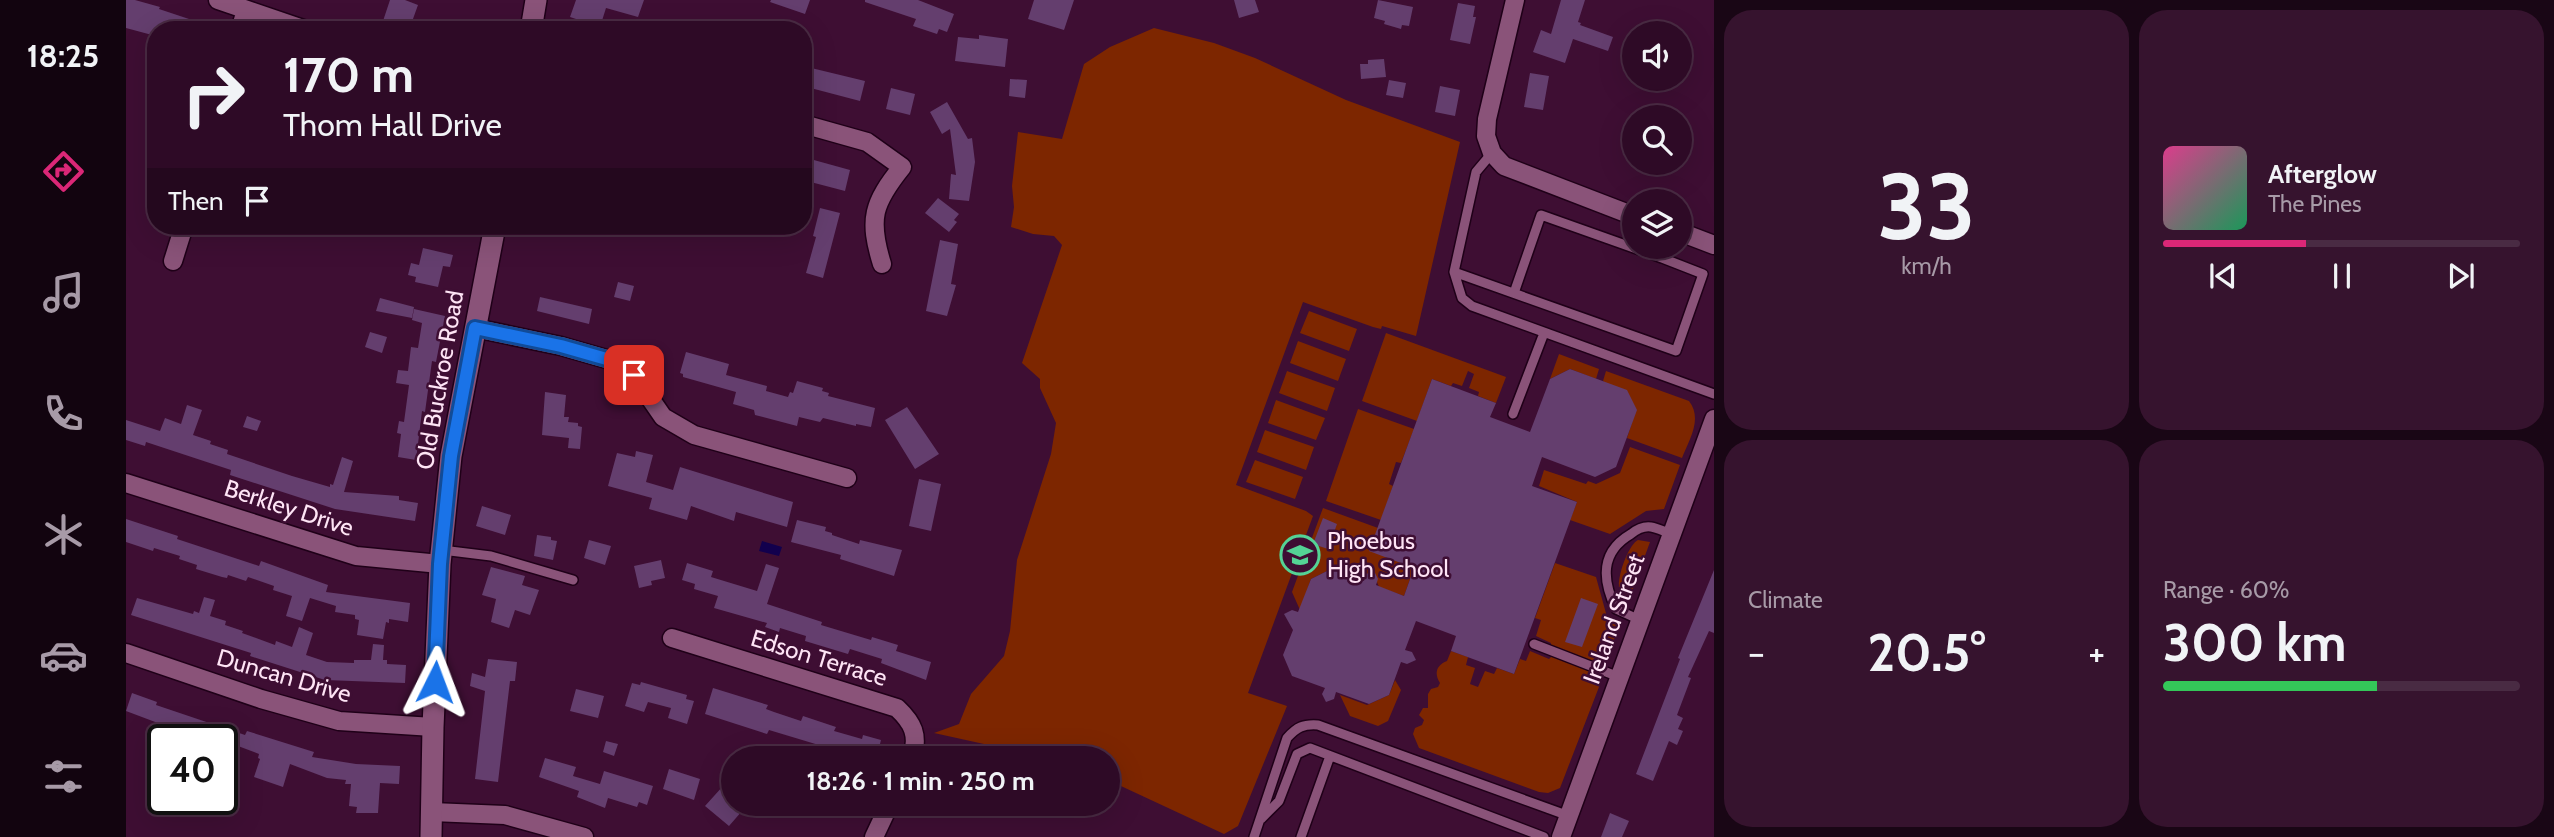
<!DOCTYPE html>
<meta charset="utf-8">
<style>
:root{--surface:#2e0a26;--page:#36132e;--text:#f1f3f6;--muted:#a79aa7;--line:#492b43;--accent:#db2777}
body{margin:0;font-family:Cabin,sans-serif;background:var(--page);color:var(--text);height:100vh;display:flex;flex-direction:column;font-size:26px;white-space:nowrap}
*{box-sizing:border-box;margin:0}
p{font-size:23px;color:var(--muted)}
.icon{flex:none;width:38px;height:38px;fill:none;stroke:currentColor;stroke-width:2;stroke-linecap:round;stroke-linejoin:round}
.map{position:relative;flex:1;overflow:hidden}
.side{display:flex;flex-direction:column;gap:10px;padding:10px;background:#190615;width:840px}
.side>*{flex:none}
.top-card{position:absolute;left:21px;top:21px;width:665px;height:214px;border-radius:28px;box-shadow:0 7px 28px #0002,0 0 0 2px var(--line);background:#2e0a26;color:var(--text);overflow:hidden}
.fabs{position:absolute;left:1496px;top:21px;display:grid;gap:14px}
.fabs a{display:grid;place-items:center;width:70px;height:70px;border-radius:50%;background:var(--surface);box-shadow:0 7px 28px #0002,0 0 0 2px var(--line);font-size:35px}
.speed{position:absolute;left:21px;top:724px;display:flex;gap:14px;font-size:35px;font-weight:700;text-align:center}
.speed>*{display:grid;place-content:center;width:91px;height:91px;border-radius:50%;background:var(--surface);box-shadow:0 7px 28px #0002,0 0 0 2px var(--line);line-height:1}
.speed .limit{border:4px solid #111;border-radius:10px;background:#fff;color:#111}
.pin{position:absolute;display:grid;place-items:center;width:60px;height:60px;color:#fff;margin:-30px;border-radius:14px;box-shadow:0 4px 10px #0006}
.me{position:absolute;width:77px;margin:-38px;rotate:3deg;stroke-linejoin:round;filter:drop-shadow(0 0 5px #0008)}
.turn{display:flex;align-items:center;gap:24px;height:147px;padding:0 21px;font-size:32px}
.turn .icon{width:91px;height:91px;stroke-width:2.5}
.turn b{display:block;font-size:49px;line-height:60px}
.then{display:flex;align-items:center;height:66px;padding:0 21px;background:#0003;gap:14px;font-size:26px}
.big{font-size:52px;font-weight:700;line-height:1.1}
.side .tile{flex:1;display:flex;flex-direction:column;justify-content:center;gap:10px;min-width:0;padding:0 24px;border-radius:28px;background:var(--page)}
.side .dial{align-items:center;gap:0}
.dial b{font-size:91px;line-height:1}
.song{display:flex;align-items:center;gap:21px}
.cover{width:84px;height:84px;border-radius:10px;background:linear-gradient(135deg,hsl(330 70% 55%),hsl(150 70% 35%))}
.played{height:7px;border-radius:4px;background:linear-gradient(90deg,var(--accent) 40%,var(--line) 40%)}
.keys{display:flex;justify-content:space-around;direction:ltr}
.heat{display:flex;justify-content:space-between;align-items:center;font-size:38px;direction:ltr}
.charge{height:10px;border-radius:5px;background:linear-gradient(90deg,#34c759 60%,var(--line) 0)}
.side .tiles{flex:1;display:grid;gap:10px;grid-template-columns:repeat(2,1fr)}
.trip{position:absolute;left:595px;top:746px;width:399px;height:70px;border-radius:35px;background:var(--surface);box-shadow:0 7px 28px #0002,0 0 0 2px var(--line);font-weight:700;line-height:70px;text-align:center}
main{display:flex;flex:1;min-height:0}
.dock{display:flex;flex-direction:column;width:126px;justify-content:space-around;align-items:center;background:#12040f;color:var(--muted)}
.dock .icon{width:49px;height:49px}
.dock .selected{color:var(--accent)}
.dock b{font-size:32px;color:var(--text)}
.map>svg:first-child{display:block}
</style>
<main>
<nav class="dock">
<b>18:25</b>
<svg class="icon selected" aria-label="directions" viewBox="0 0 24 24"><path d="M12 3l9 9-9 9-9-9zM9 14v-3h6M13 9l2 2-2 2"/></svg>
<svg class="icon" aria-label="music" viewBox="0 0 24 24"><path d="M9 18V5l10-2v13"/><circle cx="6" cy="18" r="3"/><circle cx="16" cy="16" r="3"/></svg>
<svg class="icon" aria-label="phone" viewBox="0 0 24 24"><path d="M5 4h4l2 5-3 2q2 4 5 5l2-3 5 2v4C11 20 4 13 5 4z"/></svg>
<svg class="icon" aria-label="climate" viewBox="0 0 24 24"><path d="M12 3v18M4 7l16 10M4 17L20 7"/></svg>
<svg class="icon" aria-label="car" viewBox="0 0 24 24"><path d="M5 17H2v-5l4-1 3-4h7l3 4 3 1v5h-3M9 17h6M6 11h13"/><circle cx="7" cy="17" r="2"/><circle cx="17" cy="17" r="2"/></svg>
<svg class="icon" aria-label="filters" viewBox="0 0 24 24"><path d="M4 7h16M4 17h16"/><circle cx="9" cy="7" r="2"/><circle cx="15" cy="17" r="2"/></svg>
</nav>
<div class="map">
<svg width="1588" height="837" viewBox="0 0 1588 837">
<rect width="100%" height="100%" fill="#3e0e33"/>
<path fill="#7d2600" d="M1028,28L1088,43L1129,58L1220,100L1334,142L1290,336L1256,326L1255,329L1247,327L1177,302L1110,485L1180,511L1187,516L1122,693L1161,706L1112,826L1098,834L982,780V758H921L808,733L833,724L845,694L878,656L884,631L891,560L925,454L930,423L914,388V379L896,363L936,245L928,236L907,234L885,227L888,207L886,186L892,132L936,139L958,64L984,47Z
M1183,311L1231,329L1223,351L1174,333Z
M1260,333L1380,377L1370,403L1352,396L1353,392L1343,388L1348,374L1342,371L1336,386L1327,383L1325,386L1306,379L1291,421L1236,401Z
M1172,341L1220,359L1212,381L1164,363Z
M1433,354L1473,369L1470,379L1444,369L1424,379Z
M1161,371L1209,388L1201,411L1153,393Z
M1480,371L1563,401C1577,419 1563,440 1556,458L1501,438L1510,410L1477,381Z
M1150,400L1199,418L1190,440L1142,423Z
M1232,409L1288,429L1275,463L1270,462L1263,484L1267,486L1255,520L1200,501Z
M1139,430L1188,447L1180,470L1131,452Z
M1504,447L1554,465L1538,509L1520,511L1484,534L1444,520L1451,502L1413,486L1418,470L1460,484L1462,481L1470,484L1494,473Z
M1129,460L1177,477L1169,499L1120,482Z
M1197,508L1252,528L1288,568L1278,596L1253,587L1251,582L1239,578L1235,580L1205,569L1185,579L1174,610L1166,592Z
M1512,540L1524,542L1504,597L1494,592C1489,581 1502,545 1512,540Z
M1429,563L1470,577L1481,617L1493,627L1478,666L1425,646V643L1410,636L1415,620L1409,618Z
M1325,651L1342,657L1340,665L1349,668L1344,684L1352,687L1359,671L1368,674L1371,668L1388,674L1394,659L1400,661L1404,651L1423,659L1426,656L1478,674L1434,788L1422,793L1413,792L1293,748L1287,734L1289,728L1296,725L1298,720L1293,715L1297,708H1302V694L1305,689L1312,687L1314,683C1308,674 1310,665 1321,661Z
M1269,680L1275,690L1262,721L1252,726L1224,716L1214,695L1241,705L1263,695Z"/>
<path fill="#12004d" d="M636,541L656,547L653,556L633,551Z"/>
<path fill="#643e6e" d="M0,0H9L34,7L33,9L90,28V30H27L26,35L0,28Z
M264,0H279L292,5L283,30L257,21Z
M450,0H518L512,17L480,8L474,27L444,17Z
M645,0H684L679,14L644,2Z
M739,0H792L828,14L821,32L813,29L811,34L787,26L790,19L739,2Z
M908,0H948L938,30L902,19Z
M1108,0H1129L1133,12L1113,18Z
M1252,0L1287,7L1283,26L1276,25L1275,29L1258,24L1259,21L1248,18Z
M1435,0H1459L1452,22L1455,23L1454,25L1487,37L1482,51L1447,39L1439,63L1407,52L1415,30L1425,34Z
M1332,3L1349,6L1347,17H1350L1344,44L1324,40Z
M853,35L882,39L879,67L829,61L832,37L853,39Z
M1258,59L1260,77L1235,79L1234,64H1242V60Z
M677,66L739,81L734,101L677,86Z
M1404,73L1423,76L1417,110L1398,107Z
M884,79L901,80L899,98L883,96Z
M1263,80L1280,83L1277,98L1260,95Z
M1314,86L1334,90L1329,116L1309,112Z
M765,88L789,94L784,115L760,109Z
M821,102L842,139L846,138L849,162L843,201L823,199L825,174L830,175L824,129L816,134L804,112Z
M677,157L724,170L719,191L677,180Z
M812,198L833,214L828,220L831,222L823,232L799,213Z
M694,208L714,213L697,278L680,273L690,237L687,236Z
M814,240L832,244L825,284L830,285L821,316L800,311Z
M297,248L327,255L324,267L317,266L312,287L289,282L290,277L282,275L285,263L293,265Z
M492,282L508,286L504,301L488,297Z
M414,297L466,309L463,324L411,311Z
M254,298L288,307L286,318L250,311Z
M288,309L319,316L310,362L306,361L299,412L296,411L290,460L272,457L275,434L271,433L273,421L278,422L283,385L270,383L272,370L282,371L285,347L292,348L296,323L286,320Z
M244,332L261,337L256,353L239,347Z
M560,352L603,364L600,375L641,386L640,391L662,397L664,392L667,393L671,381L697,388L696,391L703,393L702,396L749,408L745,427L730,424V426L697,418L694,422L673,417L671,426L629,415L628,410L607,404L610,392L557,377V374L554,373Z
M1444,369L1501,390L1511,410L1490,467L1469,477L1416,457L1406,486L1451,502L1388,674L1325,651L1330,636L1290,621L1279,650L1286,652L1290,660L1281,664L1275,662L1263,695L1243,704L1210,692L1208,699L1200,702L1196,694L1199,688L1166,676L1157,655L1167,630L1158,614L1166,610L1172,612L1185,579L1205,569L1238,581L1240,574L1248,571L1252,579L1250,585L1278,596L1288,568L1243,551L1306,379L1370,403L1364,417L1404,432L1424,379Z
M419,392L440,395L438,417H443L442,422L452,423V426L456,427L454,449L442,448L443,438L416,435Z
M61,405L76,410L67,435L85,441L84,444L102,450L101,454L166,476L204,487V484L207,485L216,457L227,461L218,492L273,496V500L292,503L289,521L209,509L104,475L105,470L20,442L19,446L0,440V420L34,431L39,418L55,424Z
M781,407L813,454L789,469L759,420Z
M121,416L135,421L131,431L117,427Z
M510,451L527,455L520,482L547,490L554,467L667,502L661,527L610,512L608,521L565,506L561,520L523,509L526,498L482,486L491,453L509,457Z
M793,479L815,484L805,531L783,526Z
M356,506L385,515L379,535L350,526Z
M1197,518L1211,524L1202,549L1187,544Z
M0,519L52,536L51,539L133,566L135,561L160,570L202,585L200,592L284,603L282,622L263,619V623L260,622L257,639L231,635L233,620L229,619V615L209,612L210,606L184,598L176,621L160,616L166,596L147,590L148,586L122,577L120,581L102,575L101,578L96,577L70,569L71,565L53,559L54,556L28,548L27,551L0,542Z
M671,520L700,527L699,531L706,533V535L733,544L734,540L776,550L768,576L714,559L715,555L665,542Z
M411,535L425,537V540L431,541L427,560L408,556Z
M463,540L485,546L479,565L458,558Z
M535,560L539,578L525,581L526,585L513,588L508,566Z
M561,563L587,571L585,577L631,591L640,564L653,568L641,604L696,622L695,625L745,640L746,637L772,645L770,651L805,662L800,680L755,663L756,659L724,649L722,654L679,641L680,636L654,628L653,632L639,627L641,623L588,608L592,596L568,589L569,584L556,580Z
M365,567L399,576L396,585L413,590L404,615L389,610L383,628L365,622L370,599L356,595Z
M1588,570V633L1583,631L1562,677L1565,678L1551,715L1557,718L1552,729L1557,731L1551,745L1543,741L1527,781L1510,774L1554,659L1552,658Z
M78,597L89,600L84,616L100,621L99,625L117,631L116,633L149,645L150,641L166,647L173,627L187,633L180,655L201,662L228,663V660H245L247,644L258,645L257,660H261V664L280,665L279,683L199,680L124,656L125,653L5,615L11,598L67,614L68,611L73,613Z
M1455,598L1472,604L1456,647L1439,642Z
M362,659L391,662L389,681H384L372,782L349,779L359,691L344,686L346,673L359,677Z
M515,682L561,695L560,699L568,701L561,724L542,718L545,708L522,702L518,712L499,706L506,683L514,685Z
M587,688L642,705L640,709L648,712L675,721L677,716L710,727L708,731L736,739L737,735L755,740L754,744L762,747L759,758H738L739,752L718,746L716,752L643,730L641,734L579,714Z
M450,689L478,696L472,718L444,711Z
M6,693L31,702L30,705L119,735L121,731L188,752L186,757L230,764L274,766L273,784L254,783L252,813H230L231,807L223,806L225,784H219L220,780L201,778L164,764L157,787L128,777L134,759L132,758L133,754L96,740H77L0,711Z
M480,741L492,744L488,756L477,752Z
M419,758L450,767L447,776L474,784L478,771L527,786L521,805L513,802L511,807L482,798L479,808L451,797L453,791L413,777Z
M543,769L574,779L568,800L537,789Z
M597,786L607,795V803H623L603,826L579,806Z
M1484,813L1503,821L1496,837H1475Z"/>
<g fill="none" stroke-linecap="round" stroke-linejoin="round">
<g stroke="#1f0018" stroke-width="12">
<path id="service" d="M1366,153L1350,172L1328,272L1336,298L1346,306L1588,394
M1328,272L1550,351L1577,274L1536,258L1541,247
M1388,293L1415,215L1536,258
M1387,414L1418,333
M316,550L365,556L447,580
M1514,620L1490,609C1476,580 1474,552 1505,534C1510,530 1518,526 1525,527C1532,528 1539,532 1546,534
M1408,644L1493,677
M1135,819L1153,801L1171,754L1184,748L1418,837
M1128,837L1161,738C1171,727 1177,724 1192,725L1443,816
M1175,837L1204,756"/>
</g>
<g stroke="#1f0018" stroke-width="21">
<path id="minor" d="M92,0L180,30
M1389,0L1361,119L1360,136L1366,153L1378,166L1508,216
M114,30L120,10
M677,124L741,142L776,167C747,203 742,219 756,264
M1554,232L1588,245
M47,261L58,226
M349,328L435,346L491,362L508,375L537,417L568,435L721,478
M0,483L230,556L314,564
M546,638L771,708C787,723 793,735 786,758
M0,653L135,699L213,721L307,727
M306,812L379,815L458,837
M748,837L764,803
M1435,837L1588,419"/>
</g>
<g stroke="#1f0018" stroke-width="24">
<path id="tertiary" d="M405,30L410,0
M305,837L307,727L314,564L325,456L369,226"/>
</g>
<use href="#service" stroke="#8a5379" stroke-width="9"/>
<use href="#minor" stroke="#8a5379" stroke-width="18"/>
<use href="#tertiary" stroke="#8a5379" stroke-width="21"/>
</g>
<g fill="none" stroke-linecap="round" stroke-linejoin="round">
<g stroke="#114b97" stroke-width="18">
<path id="route" d="M309,682L314,564L325,456L349,328L435,346L491,362L508,375"/>
</g>
<use href="#route" stroke="#1a73e8" stroke-width="12"/>
</g>
<defs>
<g id="school-ring" transform="scale(2.0125)"><circle r="9.5" fill="#3e0e33" stroke="#54d395" stroke-width="1.5"/><path d="M0-5L7-2L0 1L-7-2ZM-4 1L0 2.5L4 1V4Q0 6-4 4Z" fill="#54d395"/></g>
</defs>
<g fill-rule="evenodd">
<use href="#school-ring" x="1174" y="555"/>
</g>
<g text-anchor="middle" stroke-width="5" stroke-linejoin="round" paint-order="stroke">
<g font-size="24" fill="#fee4f5" stroke="#3e0e33">
<text transform="translate(314 380) rotate(-80)" y="8">Old Buckroe Road</text>
<text transform="translate(163 508) rotate(18)" y="8">Berkley Drive</text>
<text transform="translate(1488 619) rotate(-70)" y="8">Ireland Street</text>
<text transform="translate(693 658) rotate(17)" y="8">Edson Terrace</text>
<text transform="translate(158 676) rotate(16)" y="8">Duncan Drive</text>
</g>
<g font-size="24" fill="#fee4f5" stroke="#3e0e33" text-anchor="start">
<text x="1201" y="549">Phoebus<tspan x="1201" dy="28">High School</tspan></text>
</g>
</g>
</svg>
<div class="fabs">
<a><svg class="icon" aria-label="sound" viewBox="0 0 24 24"><path d="M4 9h4l5-4v14l-5-4H4zM17 9q2 3 0 6"/></svg></a>
<a><svg class="icon" aria-label="search" viewBox="0 0 24 24"><circle cx="10" cy="10" r="6"/><path d="M15 15l6 6"/></svg></a>
<a><svg class="icon" aria-label="layers" viewBox="0 0 24 24"><path d="M12 4l9 5-9 5-9-5zM3 14l9 5 9-5"/></svg></a>
</div>
<div class="speed"><div class="limit">40</div></div>
<div class="pin" style="left:508px;top:375px;background:#d93025"><svg class="icon" aria-label="arrive" viewBox="0 0 24 24"><path d="M6 21V4h12l-3 4 3 4H6"/></svg></div>
<svg class="me" style="left:309px;top:682px" viewBox="-20 -20 40 40"><path d="M0-17L14 15 0 8-14 15z" fill="#1a73e8" stroke="#fff" stroke-width="4"/></svg>
<div class="trip">18:26 · 1 min · 250 m</div>
<div class="top-card">
<div class="turn"><svg class="icon" aria-label="right" viewBox="0 0 24 24"><path d="M7 20v-9h11M14 6l5 5-5 5"/></svg><div><b>170 m</b>Thom Hall Drive</div></div>
<div class="then">Then<svg class="icon" aria-label="arrive" viewBox="0 0 24 24"><path d="M6 21V4h12l-3 4 3 4H6"/></svg></div>
</div>
</div>
<section class="side">
<div class="tiles">
<div class="tile dial"><b>33</b><p>km/h</p></div>
<div class="tile">
<div class="song"><i class="cover"></i><div><b>Afterglow</b><p>The Pines</p></div></div>
<div class="played"></div>
<div class="keys"><svg class="icon" aria-label="previous" viewBox="0 0 24 24"><path d="M18 5L8 12l10 7zM5 5v14"/></svg><svg class="icon" aria-label="pause" viewBox="0 0 24 24"><path d="M8 5v14M16 5v14"/></svg><svg class="icon" aria-label="next" viewBox="0 0 24 24"><path d="M6 5l10 7-10 7zM19 5v14"/></svg></div>
</div>
<div class="tile"><p>Climate</p>
<div class="heat"><a>−</a><b class="big">20.5°</b><a>+</a></div>
</div>
<div class="tile"><p>Range · 60%</p><b class="big">300 km</b><div class="charge"></div></div>
</div>
</section>
</main>
